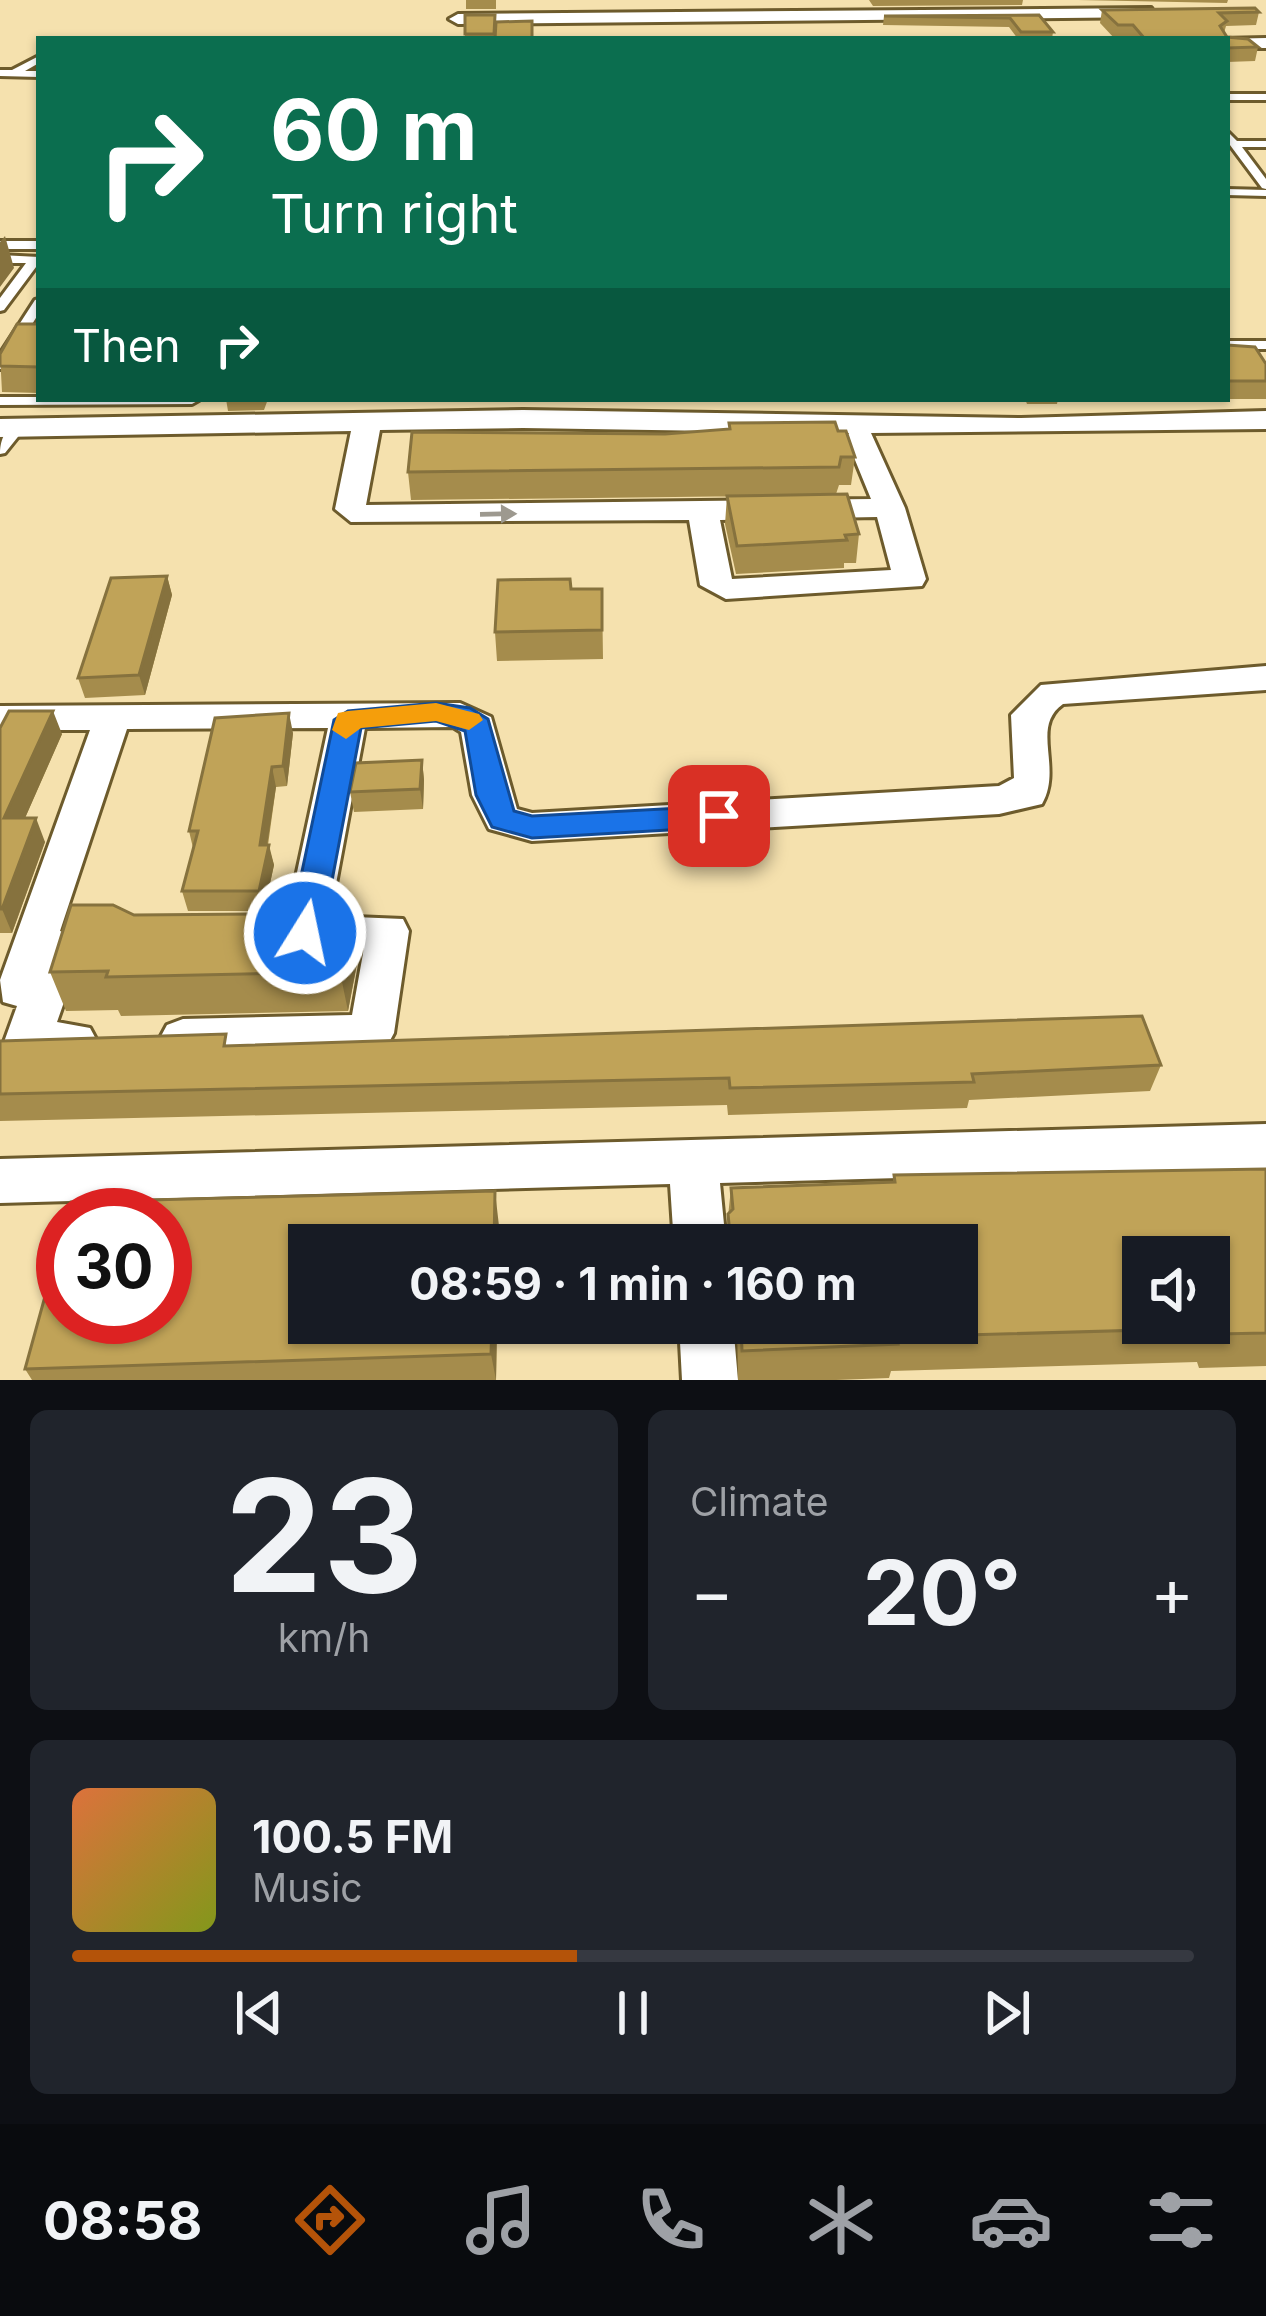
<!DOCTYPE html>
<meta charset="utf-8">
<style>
:root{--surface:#171b24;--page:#20242c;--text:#f1f3f6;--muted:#9ea1a6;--line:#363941;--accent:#b45309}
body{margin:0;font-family:Inter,sans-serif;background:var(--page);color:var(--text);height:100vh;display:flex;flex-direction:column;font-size:45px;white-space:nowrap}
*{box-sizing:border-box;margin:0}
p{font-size:39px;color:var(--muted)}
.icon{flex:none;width:66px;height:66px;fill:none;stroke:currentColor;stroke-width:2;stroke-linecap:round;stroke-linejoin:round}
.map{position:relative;height:1380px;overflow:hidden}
.details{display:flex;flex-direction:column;gap:30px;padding:30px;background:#0d0f14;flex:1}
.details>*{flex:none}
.banner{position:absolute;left:36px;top:36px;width:1194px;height:366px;border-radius:0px;box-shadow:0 3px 9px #0004;background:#0b6e4f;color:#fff;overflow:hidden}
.tools{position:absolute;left:1122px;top:1236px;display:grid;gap:24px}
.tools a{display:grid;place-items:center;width:108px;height:108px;border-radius:0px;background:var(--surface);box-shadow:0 3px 9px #0004;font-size:60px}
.speed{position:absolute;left:36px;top:1188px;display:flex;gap:24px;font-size:60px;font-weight:700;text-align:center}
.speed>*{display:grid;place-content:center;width:156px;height:156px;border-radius:50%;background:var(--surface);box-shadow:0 3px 9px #0004;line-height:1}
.speed .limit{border:18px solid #d22;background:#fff;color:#111}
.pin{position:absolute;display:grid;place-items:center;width:102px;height:102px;color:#fff;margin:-51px;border-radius:24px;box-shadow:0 6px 18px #0006}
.me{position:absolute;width:132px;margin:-66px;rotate:10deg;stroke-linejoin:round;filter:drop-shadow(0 0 9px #0008)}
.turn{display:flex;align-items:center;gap:42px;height:252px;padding:0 36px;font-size:54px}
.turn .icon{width:156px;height:156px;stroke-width:2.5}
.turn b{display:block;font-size:84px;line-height:102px}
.then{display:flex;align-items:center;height:114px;padding:0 36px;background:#0003;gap:24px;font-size:45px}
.big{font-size:90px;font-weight:700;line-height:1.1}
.details .widget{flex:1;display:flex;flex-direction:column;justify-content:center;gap:18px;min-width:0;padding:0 42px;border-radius:18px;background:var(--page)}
.details .dial{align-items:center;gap:0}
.dial b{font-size:156px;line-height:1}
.song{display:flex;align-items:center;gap:36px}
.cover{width:144px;height:144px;border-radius:18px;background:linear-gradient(135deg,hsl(20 70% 55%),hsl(70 70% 35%))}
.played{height:12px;border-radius:6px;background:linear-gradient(90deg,var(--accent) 45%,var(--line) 45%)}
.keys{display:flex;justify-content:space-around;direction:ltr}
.heat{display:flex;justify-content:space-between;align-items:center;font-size:66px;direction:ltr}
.details .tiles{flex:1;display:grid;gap:30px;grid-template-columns:1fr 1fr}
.widget:last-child{grid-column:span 2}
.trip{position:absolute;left:288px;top:1224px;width:690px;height:120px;border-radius:0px;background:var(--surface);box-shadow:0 3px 9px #0004;font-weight:700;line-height:120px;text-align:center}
.menu{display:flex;height:192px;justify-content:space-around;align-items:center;background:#090b0e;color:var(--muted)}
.menu .icon{width:84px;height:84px}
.menu .on{color:var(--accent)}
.menu b{font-size:54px;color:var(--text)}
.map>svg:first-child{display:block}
</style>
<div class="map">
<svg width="1266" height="1380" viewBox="0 0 1266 1380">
<rect width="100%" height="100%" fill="#f5e1ae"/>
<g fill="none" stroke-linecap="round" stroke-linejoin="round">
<g stroke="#6d5b2c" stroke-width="6">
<path id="service" d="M39,56V63L25,71H39V77L0,76V70H12Z
M1227,94H1266V100H1227Z
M1227,131L1237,141H1266V147H1242L1266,179V189L1262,188L1227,141Z
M1227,189L1266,190V196L1227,195Z
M0,241H39V249H0Z
M0,255L39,257V263L4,310L0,311V298L26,263H0Z
M39,299V313L5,368L0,369V354L35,300Z
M1227,341H1266V349H1227Z
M0,397H39V399L199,400L192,404L0,405Z
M18,424L25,428L5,453L0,454C0,442 4,428 18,424Z"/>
</g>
<g stroke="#6d5b2c" stroke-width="6">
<path id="minor" d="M1151,8L1157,17L458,24L449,19L458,14Z
M1266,38V48H1227V39H1221Z
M523,410L1021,418L1266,411V429L871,433L905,508L926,579L922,586L726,599L700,585L689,520L351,522L335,509L351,431L0,437V419ZM523,428L849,433L846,438L871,499L366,505L380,430ZM877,517L891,570L732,579L720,520Z
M1266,666V690L1063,704C1030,727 1063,767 1042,804L999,814L532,841L489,829L472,795L461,732L453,727L365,728L330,916L403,919L409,931L394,1033L387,1046L371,1052L183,1057L167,1051L160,1038L167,1025L183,1019L352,1015L364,948L290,945L284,933L328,728L127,729L60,931L76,936L83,948L57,1022L90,1028L97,1041L90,1054C65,1063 36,1064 11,1056L4,1042L17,1006L3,1002L0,980L90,730H0V706L460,703L491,717L517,809L532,813L999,786L1014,778L1011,715L1041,685Z
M1266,1124V1168L720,1183L726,1245H674L670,1184L0,1203V1159Z
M679,1323H733L738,1380H682Z"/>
</g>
<use href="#service" fill="#fff" fill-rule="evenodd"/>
<use href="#minor" fill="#fff" fill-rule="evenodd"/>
</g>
<path fill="#a58c4c" d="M466,0H496V9H466Z
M869,0H1023L1022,5L873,6Z
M1078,0H1228L1227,3Z
M1102,10L1259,12L1256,25L1226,26L1224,33L1227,37L1258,47L1255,61L1227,62V39H1115L1100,23Z
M465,15L495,24L532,39H465Z
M1039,15L1053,32L1052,39H1018L1009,27L883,25L884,16Z
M39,324V393L2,392L0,354Z
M1227,345L1266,364V399H1227Z
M226,399H268L264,410L228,411Z
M1025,399H1058L1057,404H1027Z
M729,423L838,431L855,457L851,485H839L836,494L859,534L856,563H844V568L736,574L725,524L727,496H756L411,500L408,472L665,434L729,429Z
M167,576L172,595L145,695L85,698L78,678Z
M571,589H602L603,659L497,661L495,632Z
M0,728L62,734L25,818L45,842L12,933H0Z
M293,733L287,786L276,787L268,845L274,865L264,911H188L182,891L193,848L189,831Z
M422,760L424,780L423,809L354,812L350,792Z
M134,915L359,953L348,1011L121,1016L118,1010L66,1011L50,972Z
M0,1041L230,1046L1161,1065L1150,1091L969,1100L967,1108L728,1115L727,1105L0,1121Z
M1266,1169V1366L1199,1368L1197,1362L891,1371L889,1378L836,1380H738L737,1323H957V1245H725L731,1188L893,1182L894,1175Z
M499,1226L496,1380H32L25,1369Z"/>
<path fill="#86723e" d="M5,236L14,268L0,287V242Z
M167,576L172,595L145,695L139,675Z
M53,711L62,734L14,843L4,818Z
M289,713L293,733L287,786L283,766Z
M422,760L424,780L423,809L420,789Z
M272,767L276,787L264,865L260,845Z
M36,818L45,842L12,933L2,909Z
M269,845L274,865L264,911L259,891Z
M351,913L359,953L348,1011L340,972Z
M495,1191L499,1226V1245H494Z
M492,1323H497L496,1380L491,1354Z"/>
<path fill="#c0a358" stroke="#86723e" stroke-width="3" fill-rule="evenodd" d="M1255,8L1259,12L1219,13L1227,21L1220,26L1227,37L1248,39L1258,47L1227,48V39H1145L1133,25H1118L1102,10Z
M465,15H495L494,34H465Z
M1039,15L1053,32H1021L1010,18L884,16Z
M532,21V39H495L496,22Z
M17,324H39V367L0,366V354Z
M1227,345L1255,347L1266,364V381H1227Z
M835,422L838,431H846L855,457H841L839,467L408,472L412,432L665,434L730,429L729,423Z
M847,494L859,534L845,535L847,540L737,546L727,496Z
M167,576L139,675L78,678L111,578Z
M570,579L571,589H602V630L495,632L498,580Z
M9,711H53L4,818H36L2,909H0V728Z
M289,713L283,766L272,767L260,845H269L259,891H182L198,831H189L215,718Z
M422,760L420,789L350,792L356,763Z
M71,905H113L134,915L351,913L340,972L106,977L108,971L50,972Z
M1142,1016L1161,1065L972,1074L974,1082L730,1088L729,1078L0,1094V1041L226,1034L224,1046Z
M1266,1169V1333L1218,1334L1216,1328L896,1337L898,1344L742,1351L741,1323H957V1245H731L728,1214L733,1209L731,1188L895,1182L894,1175ZM1143,1257H1209V1323H1143Z
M495,1191L494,1245H309V1323H492L491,1354L25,1369L63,1231V1317H165V1215H68L71,1202Z"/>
<defs><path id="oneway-solid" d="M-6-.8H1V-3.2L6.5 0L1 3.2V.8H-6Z" transform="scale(3)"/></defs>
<use fill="#9d998f" href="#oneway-solid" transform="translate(498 514) rotate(-1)"/>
<path fill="#1a73e8" stroke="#114b97" stroke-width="3" d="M436,703L470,708L488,719L514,811L532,816L719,806L734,816L719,827L532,838L492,827L476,795L465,731L436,721L361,728L322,933L305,945L294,942L289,933L334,720L348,711Z"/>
<path fill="#f59e0b" d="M436,703L479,714L483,720L469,730L436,721L361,728L346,739L332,730L338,713L348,711Z"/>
</svg>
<div class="tools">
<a><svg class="icon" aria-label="sound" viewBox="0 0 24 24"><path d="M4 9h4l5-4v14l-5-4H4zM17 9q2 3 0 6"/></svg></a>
</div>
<div class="speed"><div class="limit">30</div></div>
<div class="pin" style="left:719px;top:816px;background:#d93025"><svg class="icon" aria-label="arrive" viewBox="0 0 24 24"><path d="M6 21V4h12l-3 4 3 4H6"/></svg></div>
<svg class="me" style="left:305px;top:933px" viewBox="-20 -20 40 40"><circle r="17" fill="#1a73e8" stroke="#fff" stroke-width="3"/><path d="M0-11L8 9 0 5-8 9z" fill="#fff"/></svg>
<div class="trip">08:59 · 1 min · 160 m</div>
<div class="banner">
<div class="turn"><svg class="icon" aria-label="right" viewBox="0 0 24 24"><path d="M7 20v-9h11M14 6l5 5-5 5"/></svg><div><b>60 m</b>Turn right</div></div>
<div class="then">Then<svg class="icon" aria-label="right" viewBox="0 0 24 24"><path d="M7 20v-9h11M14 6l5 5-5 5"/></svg></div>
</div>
</div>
<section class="details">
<div class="tiles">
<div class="widget dial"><b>23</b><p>km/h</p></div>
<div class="widget"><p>Climate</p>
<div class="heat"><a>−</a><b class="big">20°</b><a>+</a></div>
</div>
<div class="widget">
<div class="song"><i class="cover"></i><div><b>100.5 FM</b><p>Music</p></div></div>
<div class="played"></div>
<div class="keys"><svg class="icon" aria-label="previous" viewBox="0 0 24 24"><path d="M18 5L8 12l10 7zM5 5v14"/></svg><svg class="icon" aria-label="pause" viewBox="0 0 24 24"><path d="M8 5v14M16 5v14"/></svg><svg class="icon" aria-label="next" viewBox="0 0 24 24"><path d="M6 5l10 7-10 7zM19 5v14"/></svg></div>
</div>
</div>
</section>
<nav class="menu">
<b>08:58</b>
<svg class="icon on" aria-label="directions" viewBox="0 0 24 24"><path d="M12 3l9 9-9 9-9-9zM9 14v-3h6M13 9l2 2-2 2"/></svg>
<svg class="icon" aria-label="music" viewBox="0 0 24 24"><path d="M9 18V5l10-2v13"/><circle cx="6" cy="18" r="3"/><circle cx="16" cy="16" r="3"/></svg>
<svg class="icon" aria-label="phone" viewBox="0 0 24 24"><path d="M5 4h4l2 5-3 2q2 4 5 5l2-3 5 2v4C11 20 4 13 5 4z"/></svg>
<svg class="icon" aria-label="climate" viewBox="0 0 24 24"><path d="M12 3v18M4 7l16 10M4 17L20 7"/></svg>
<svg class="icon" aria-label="car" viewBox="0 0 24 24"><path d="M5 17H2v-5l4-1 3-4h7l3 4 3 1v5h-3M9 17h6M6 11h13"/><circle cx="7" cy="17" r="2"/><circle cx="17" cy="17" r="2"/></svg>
<svg class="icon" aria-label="filters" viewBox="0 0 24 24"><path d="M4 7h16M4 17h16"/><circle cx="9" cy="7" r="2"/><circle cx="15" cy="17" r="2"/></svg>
</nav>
